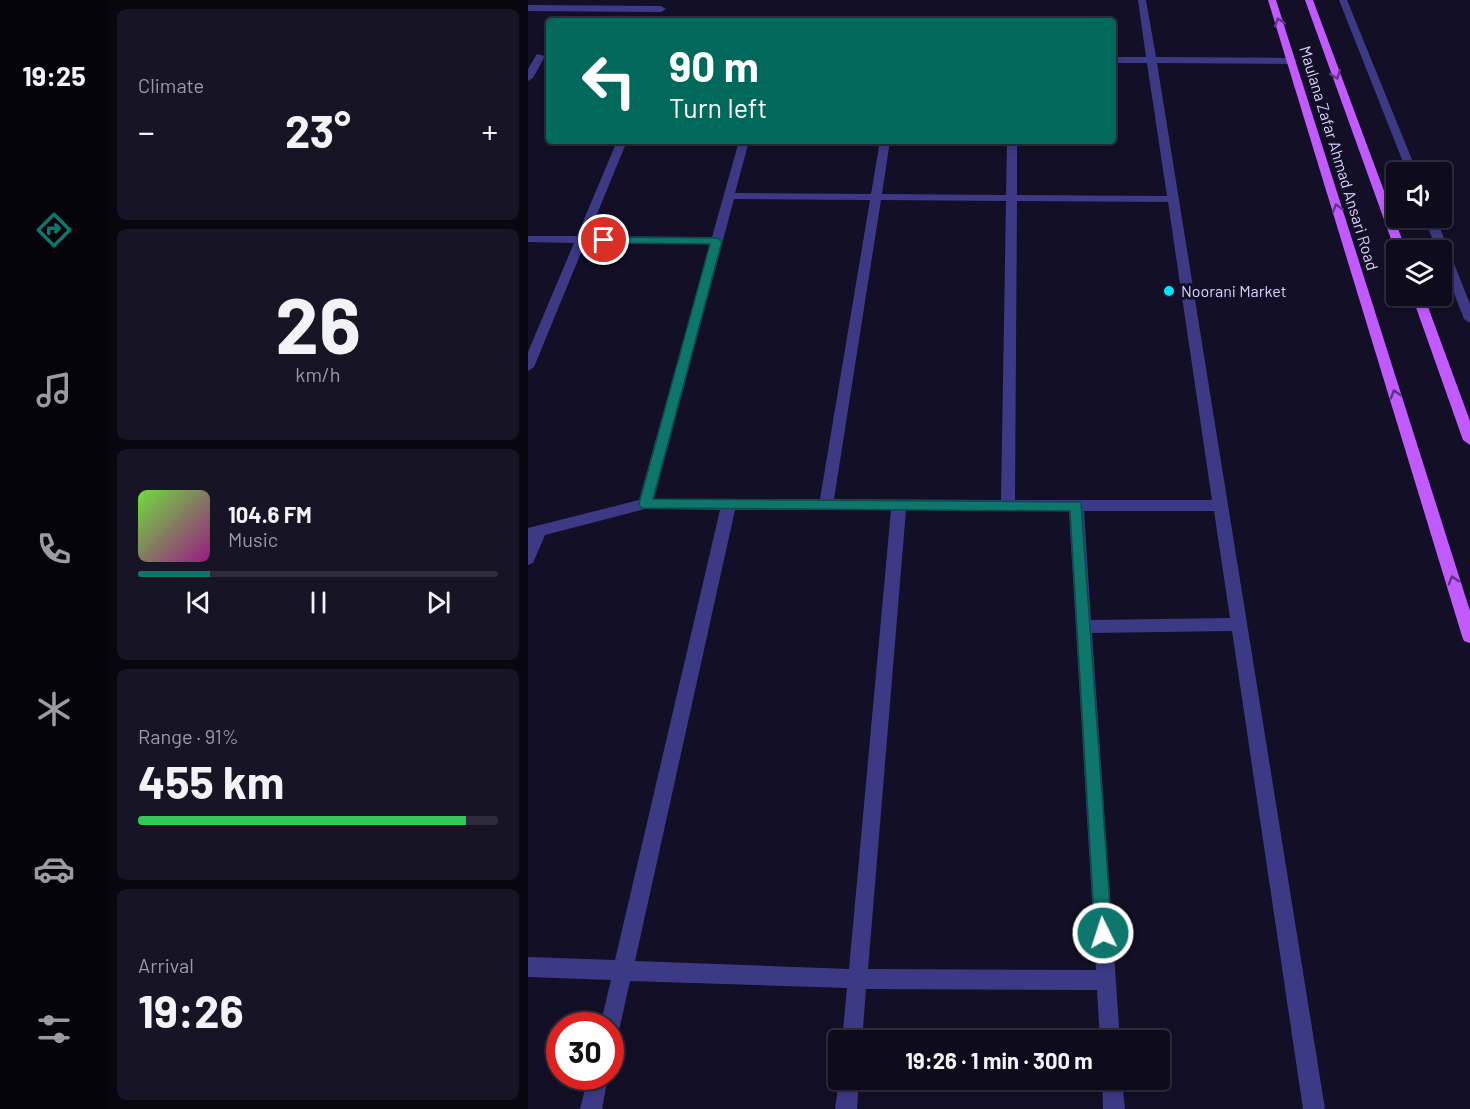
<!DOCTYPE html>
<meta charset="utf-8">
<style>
:root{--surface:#0e0b1c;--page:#171425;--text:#f1f3f6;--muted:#9b9ba3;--line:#2e2b3b;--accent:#0f766e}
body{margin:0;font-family:Barlow,sans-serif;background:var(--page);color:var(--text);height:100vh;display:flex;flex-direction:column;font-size:22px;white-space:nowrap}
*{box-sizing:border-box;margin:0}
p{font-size:20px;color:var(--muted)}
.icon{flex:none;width:33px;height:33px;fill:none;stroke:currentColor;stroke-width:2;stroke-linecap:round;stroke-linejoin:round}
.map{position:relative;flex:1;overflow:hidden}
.side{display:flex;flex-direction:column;gap:9px;padding:9px;background:#08060f;width:420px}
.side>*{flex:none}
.guide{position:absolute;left:18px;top:18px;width:570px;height:126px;border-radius:6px;box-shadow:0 3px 9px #0003,0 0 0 2px var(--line);background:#00695c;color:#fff;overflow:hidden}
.fabs{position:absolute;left:858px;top:162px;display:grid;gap:12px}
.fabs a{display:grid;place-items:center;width:66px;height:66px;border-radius:6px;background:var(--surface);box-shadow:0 3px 9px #0003,0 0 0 2px var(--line);font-size:30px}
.speed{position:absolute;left:18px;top:1012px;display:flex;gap:12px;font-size:30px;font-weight:700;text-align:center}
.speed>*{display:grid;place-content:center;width:78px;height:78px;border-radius:50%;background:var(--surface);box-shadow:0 3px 9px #0003,0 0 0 2px var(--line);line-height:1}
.speed .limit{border:9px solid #d22;background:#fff;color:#111}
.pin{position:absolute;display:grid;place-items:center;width:51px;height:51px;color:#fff;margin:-26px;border:3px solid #fff;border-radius:50%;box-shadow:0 2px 6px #0007}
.me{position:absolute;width:66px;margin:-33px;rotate:356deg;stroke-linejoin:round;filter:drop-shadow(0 0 4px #0008)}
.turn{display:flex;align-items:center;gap:21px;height:126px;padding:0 24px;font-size:27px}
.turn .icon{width:78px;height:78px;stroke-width:2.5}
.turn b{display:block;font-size:42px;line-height:51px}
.big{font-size:45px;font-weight:700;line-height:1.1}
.side .card{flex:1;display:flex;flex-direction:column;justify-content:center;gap:9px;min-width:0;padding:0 21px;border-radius:9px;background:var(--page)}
.side .dial{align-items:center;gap:0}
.dial b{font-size:78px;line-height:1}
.song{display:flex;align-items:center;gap:18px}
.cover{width:72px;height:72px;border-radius:9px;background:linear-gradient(135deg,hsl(100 70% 55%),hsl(310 70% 35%))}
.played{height:6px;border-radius:3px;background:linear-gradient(90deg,var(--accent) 20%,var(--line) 20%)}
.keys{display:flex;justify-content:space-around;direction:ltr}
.heat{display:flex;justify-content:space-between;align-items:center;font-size:33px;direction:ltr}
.charge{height:9px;border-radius:4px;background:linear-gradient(90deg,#34c759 91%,var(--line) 0)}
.trip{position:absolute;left:300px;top:1030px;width:342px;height:60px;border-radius:6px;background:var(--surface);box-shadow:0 3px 9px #0003,0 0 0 2px var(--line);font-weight:700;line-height:60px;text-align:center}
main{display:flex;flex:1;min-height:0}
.menu{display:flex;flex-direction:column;width:108px;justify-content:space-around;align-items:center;background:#06040b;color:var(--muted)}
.menu .icon{width:42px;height:42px}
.menu .current{color:var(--accent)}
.menu b{font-size:27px;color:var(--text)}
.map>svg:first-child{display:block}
</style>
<main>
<nav class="menu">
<b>19:25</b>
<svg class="icon current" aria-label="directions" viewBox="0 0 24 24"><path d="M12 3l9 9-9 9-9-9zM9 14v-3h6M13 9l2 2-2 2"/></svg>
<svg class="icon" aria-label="music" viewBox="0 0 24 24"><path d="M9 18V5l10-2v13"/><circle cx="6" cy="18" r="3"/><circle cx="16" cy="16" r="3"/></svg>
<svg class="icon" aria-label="phone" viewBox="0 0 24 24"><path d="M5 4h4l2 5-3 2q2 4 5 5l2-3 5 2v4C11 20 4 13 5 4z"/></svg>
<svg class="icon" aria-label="climate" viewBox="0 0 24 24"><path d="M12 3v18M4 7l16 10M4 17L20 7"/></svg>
<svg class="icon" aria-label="car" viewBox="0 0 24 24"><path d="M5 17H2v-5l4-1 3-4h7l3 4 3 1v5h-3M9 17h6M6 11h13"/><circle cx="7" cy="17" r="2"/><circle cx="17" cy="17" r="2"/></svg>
<svg class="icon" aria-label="filters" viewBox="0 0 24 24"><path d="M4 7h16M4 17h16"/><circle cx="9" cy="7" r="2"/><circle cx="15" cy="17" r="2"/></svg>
</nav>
<section class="side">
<div class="card"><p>Climate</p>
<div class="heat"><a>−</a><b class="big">23°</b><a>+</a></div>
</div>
<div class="card dial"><b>26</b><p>km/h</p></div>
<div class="card">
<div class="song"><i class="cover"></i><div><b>104.6 FM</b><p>Music</p></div></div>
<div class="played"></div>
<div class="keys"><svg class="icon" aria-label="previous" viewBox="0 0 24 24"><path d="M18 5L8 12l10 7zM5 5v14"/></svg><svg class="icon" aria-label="pause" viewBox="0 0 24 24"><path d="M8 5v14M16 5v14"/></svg><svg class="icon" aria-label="next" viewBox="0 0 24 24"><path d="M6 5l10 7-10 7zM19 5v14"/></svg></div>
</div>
<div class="card"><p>Range · 91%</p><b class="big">455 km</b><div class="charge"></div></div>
<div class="card"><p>Arrival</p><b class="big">19:26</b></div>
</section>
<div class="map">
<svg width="942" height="1109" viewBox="0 0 942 1109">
<rect width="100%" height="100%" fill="#130f26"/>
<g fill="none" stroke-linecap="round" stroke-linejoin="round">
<path fill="#3d3a85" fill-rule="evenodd" d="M610,0H618L628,57L764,58L769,61L764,64L629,63L797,1109H775L704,631L564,633L592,1041H572L569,990L338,989L334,1041H314L319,988L102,981L92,1026L89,1033L82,1036V1026H72L83,980L0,977V957L87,960L192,510L117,509L17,535L5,563L0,565V528L111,500L182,244L57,243L6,367L0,371V352L46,243L0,242V236H49L89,141H99L60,236L184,237L211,141H221L207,193L343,194L352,141H362L354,194L478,195L479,141H489V195L639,196L619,63H585V57H618ZM206,199L342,200L292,499H126ZM353,200L478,201L473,500L306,499ZM489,201L640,202L684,500H487ZM207,510H363L321,969L107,961ZM378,510L541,511L568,970L340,969ZM556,511H686L702,618L563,620Z
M811,0H819L889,172H879Z
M0,5L133,6L138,9L133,12L0,11Z
M9,54L17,56L5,78L0,81V69Z
M896,218H908L942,304V323L936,319L914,262V250H909Z
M60,1077H80L74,1109H52Z
M311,1080H331L329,1109H307Z
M574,1080H594L597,1109H575Z"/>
<path fill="#c25bff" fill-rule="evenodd" d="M740,0H748L942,611V643L936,641L934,636Z
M777,0H785L878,250L868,252L867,250Z
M884,296H896L942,421V445L935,440Z"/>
</g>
<defs><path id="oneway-chevron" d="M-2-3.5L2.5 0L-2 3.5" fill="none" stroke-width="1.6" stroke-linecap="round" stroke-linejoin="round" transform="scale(1.5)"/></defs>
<g stroke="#623188">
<use href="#oneway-chevron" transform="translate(751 22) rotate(-108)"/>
<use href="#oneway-chevron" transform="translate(808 75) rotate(69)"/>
<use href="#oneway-chevron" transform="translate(809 208) rotate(-107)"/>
<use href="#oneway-chevron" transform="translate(867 394) rotate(-107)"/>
<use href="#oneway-chevron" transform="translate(925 580) rotate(-107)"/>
</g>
<path fill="#0f766e" stroke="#0a4d48" stroke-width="1.5" d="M72,237L189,238L194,241L125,499L553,502L584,933L581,939L575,942L569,939L567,933L542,511L113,508L111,504L182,244L76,243L72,242Z"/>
<circle fill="#00e5ff" stroke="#130f26" stroke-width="2" cx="641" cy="291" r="6"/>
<g text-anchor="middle" stroke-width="6" stroke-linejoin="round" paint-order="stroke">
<g font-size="16" fill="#d9d4ff" stroke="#130f26">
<text transform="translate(811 158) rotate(73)" y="6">Maulana Zafar Ahmad Ansari Road</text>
</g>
<g font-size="16" fill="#d9d4ff" stroke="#130f26" text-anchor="start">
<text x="653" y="297">Noorani Market</text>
</g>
</g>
</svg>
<div class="fabs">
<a><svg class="icon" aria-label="sound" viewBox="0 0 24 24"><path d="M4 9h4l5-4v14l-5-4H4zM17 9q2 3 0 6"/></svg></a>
<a><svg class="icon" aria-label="layers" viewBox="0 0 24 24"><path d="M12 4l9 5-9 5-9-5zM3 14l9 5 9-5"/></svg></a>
</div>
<div class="speed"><div class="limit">30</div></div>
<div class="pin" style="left:76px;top:240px;background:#d93025"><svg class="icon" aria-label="arrive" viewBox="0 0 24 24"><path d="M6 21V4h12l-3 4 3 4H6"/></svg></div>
<svg class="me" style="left:575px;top:933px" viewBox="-20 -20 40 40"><circle r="17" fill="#0f766e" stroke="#fff" stroke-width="3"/><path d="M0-11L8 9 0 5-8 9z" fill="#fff"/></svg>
<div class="trip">19:26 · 1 min · 300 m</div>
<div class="guide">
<div class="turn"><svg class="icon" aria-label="left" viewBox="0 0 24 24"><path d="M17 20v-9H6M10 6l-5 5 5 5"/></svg><div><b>90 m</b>Turn left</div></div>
</div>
</div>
</main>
